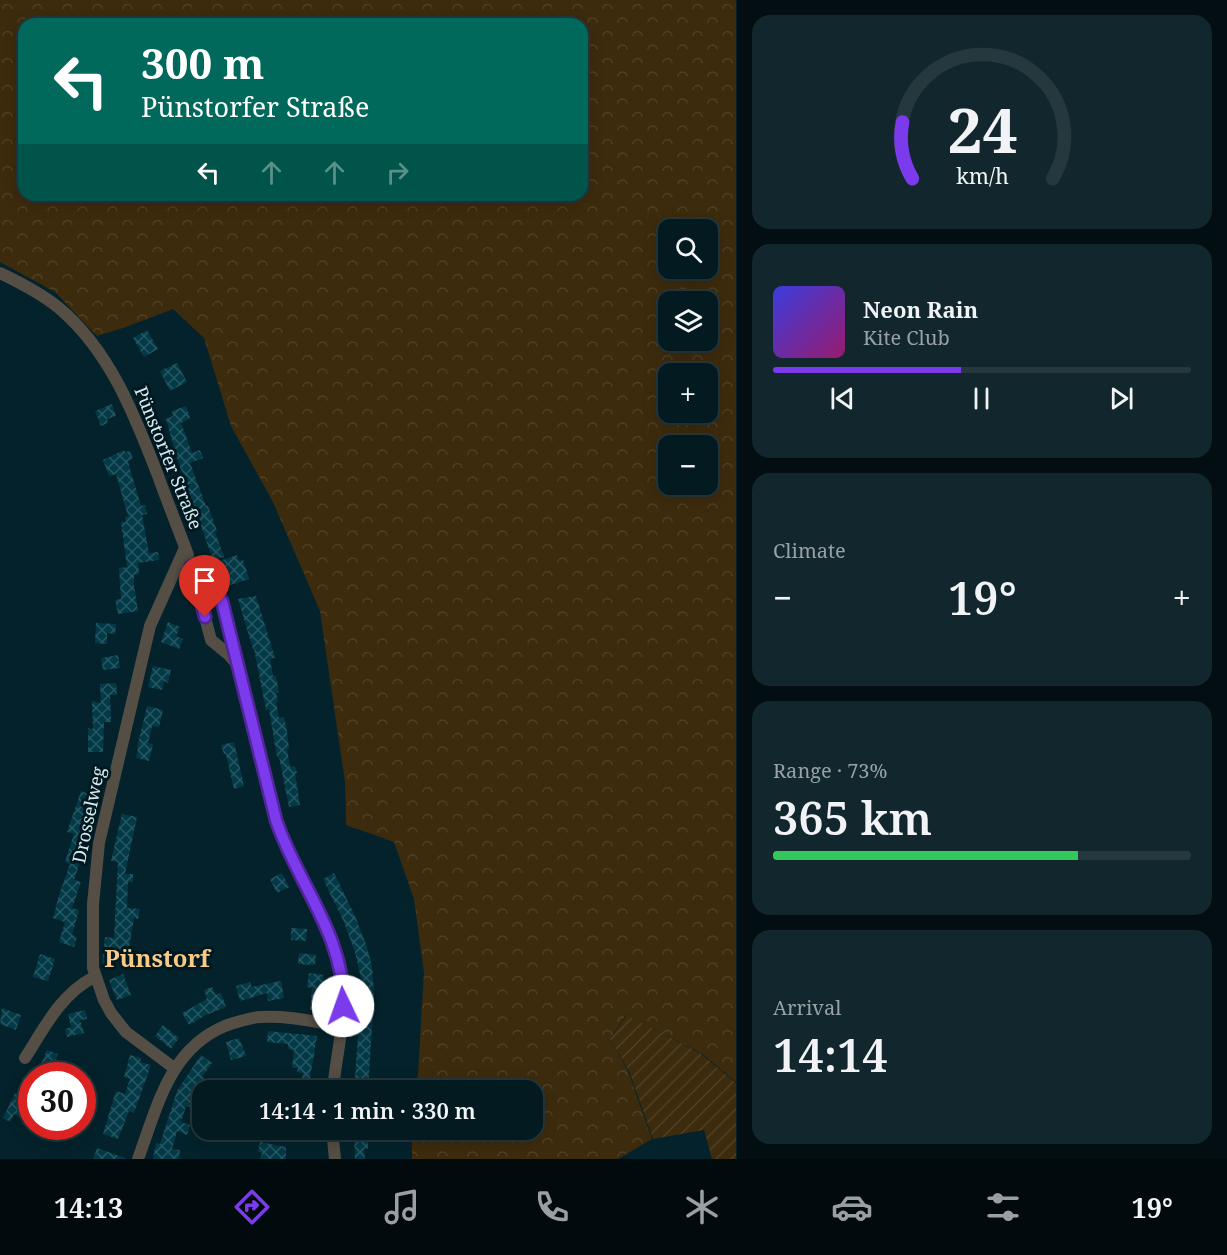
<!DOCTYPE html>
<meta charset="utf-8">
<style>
:root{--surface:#031a20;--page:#11272d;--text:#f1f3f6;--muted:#97a1a5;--line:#24383e;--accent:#7c3aed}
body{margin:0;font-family:"Noto Serif",serif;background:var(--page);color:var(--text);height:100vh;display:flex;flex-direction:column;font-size:22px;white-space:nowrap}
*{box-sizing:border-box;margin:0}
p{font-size:20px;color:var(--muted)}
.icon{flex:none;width:33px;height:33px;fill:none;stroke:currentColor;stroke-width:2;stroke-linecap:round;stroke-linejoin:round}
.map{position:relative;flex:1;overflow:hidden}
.details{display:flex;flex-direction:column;gap:15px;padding:15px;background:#020e12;width:490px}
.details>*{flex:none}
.top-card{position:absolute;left:18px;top:18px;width:570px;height:183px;border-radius:18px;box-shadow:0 3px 15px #0003,0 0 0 2px var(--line);background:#00695c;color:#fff;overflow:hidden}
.buttons{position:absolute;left:658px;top:219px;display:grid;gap:12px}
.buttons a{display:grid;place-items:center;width:60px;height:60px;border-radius:12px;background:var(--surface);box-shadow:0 3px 15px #0003,0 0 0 2px var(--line);font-size:30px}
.speed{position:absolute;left:18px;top:1062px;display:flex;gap:12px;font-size:30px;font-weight:700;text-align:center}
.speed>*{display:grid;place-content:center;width:78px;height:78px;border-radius:50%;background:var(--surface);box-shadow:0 3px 15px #0003,0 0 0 2px var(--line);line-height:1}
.speed .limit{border:9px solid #d22;background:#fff;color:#111}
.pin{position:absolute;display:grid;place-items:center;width:51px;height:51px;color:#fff;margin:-62px -26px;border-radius:50% 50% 50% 0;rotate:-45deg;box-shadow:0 0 6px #0007}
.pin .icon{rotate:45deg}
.me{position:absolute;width:66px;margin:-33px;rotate:357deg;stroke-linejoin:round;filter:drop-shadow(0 0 4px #0008)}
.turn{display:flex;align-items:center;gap:21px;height:126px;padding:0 24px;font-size:27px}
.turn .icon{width:78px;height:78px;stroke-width:2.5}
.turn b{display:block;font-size:42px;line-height:51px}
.lanes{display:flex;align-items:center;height:57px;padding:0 24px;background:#0003;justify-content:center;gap:30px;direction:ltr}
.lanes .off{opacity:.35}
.big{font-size:45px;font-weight:600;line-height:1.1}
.details .widget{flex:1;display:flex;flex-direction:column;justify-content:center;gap:9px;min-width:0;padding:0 21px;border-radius:18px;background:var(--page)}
.details .dial{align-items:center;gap:0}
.dial svg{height:156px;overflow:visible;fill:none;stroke:var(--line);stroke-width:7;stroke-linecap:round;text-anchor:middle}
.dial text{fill:var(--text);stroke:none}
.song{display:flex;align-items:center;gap:18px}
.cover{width:72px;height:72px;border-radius:9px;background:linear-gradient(135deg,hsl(240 70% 55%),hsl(320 70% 35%))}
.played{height:6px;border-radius:3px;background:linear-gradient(90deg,var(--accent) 45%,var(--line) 45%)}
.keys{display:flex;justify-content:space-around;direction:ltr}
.heat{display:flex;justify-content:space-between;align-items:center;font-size:33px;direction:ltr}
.charge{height:9px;border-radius:4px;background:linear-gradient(90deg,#34c759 73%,var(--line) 0)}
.trip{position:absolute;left:192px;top:1080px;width:351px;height:60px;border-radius:18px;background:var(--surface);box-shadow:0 3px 15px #0003,0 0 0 2px var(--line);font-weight:600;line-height:60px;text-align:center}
.dock{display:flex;height:96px;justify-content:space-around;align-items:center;background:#010a0d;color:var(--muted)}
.dock .icon{width:42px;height:42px}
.dock .active{color:var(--accent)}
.dock b{font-size:27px;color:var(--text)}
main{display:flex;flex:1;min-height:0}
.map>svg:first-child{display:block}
</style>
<main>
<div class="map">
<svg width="737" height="1159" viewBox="0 0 737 1159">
<defs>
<pattern id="forest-crowns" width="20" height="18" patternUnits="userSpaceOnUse" patternTransform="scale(1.5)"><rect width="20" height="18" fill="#3d2b0d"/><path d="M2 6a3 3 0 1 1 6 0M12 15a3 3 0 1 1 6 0" fill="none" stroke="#4f4025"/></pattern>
<pattern id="garden-furrows" width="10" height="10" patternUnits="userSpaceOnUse" patternTransform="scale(1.5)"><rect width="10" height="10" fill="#3d2b0d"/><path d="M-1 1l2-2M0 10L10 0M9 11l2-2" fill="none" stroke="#4f4025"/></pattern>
<pattern id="building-cross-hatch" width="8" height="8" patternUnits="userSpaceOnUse" patternTransform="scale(1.5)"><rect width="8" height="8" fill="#033a47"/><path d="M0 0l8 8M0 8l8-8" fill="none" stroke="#275762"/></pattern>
</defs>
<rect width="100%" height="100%" fill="#04222b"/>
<path fill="url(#forest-crowns)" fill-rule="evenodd" d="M0,0H736V1082L701,1053L626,1015L610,1039L628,1071L652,1139L618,1159H412V1130H532V1090H417L424,973L414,899L394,842L346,825L345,782L320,611L273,502L231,426L204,338L173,309L126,327L97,336L55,292L0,262ZM24,24H582V195H24ZM669,230H708V268H669ZM669,302H708V340H669ZM669,374H708V412H669ZM669,446H708V484H669Z"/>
<path fill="url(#garden-furrows)" d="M627,1015L700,1053L736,1083V1159H712L704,1130L653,1139L629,1071L610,1039Z"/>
<path fill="url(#building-cross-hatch)" d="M147,330L158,349L144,357L133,338Z
M177,363L187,382L170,391L160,371Z
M112,404L116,416L107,419L108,423L101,426L95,411Z
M186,406L190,418L181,423L192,453L200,450L203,458L190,463L206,506H208L217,531L215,532L224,557L213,560L177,458L166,419L173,416L172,411Z
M124,450L125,452L130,451L133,459L128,461L130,469L141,506L145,505L147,514L142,515L149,553L158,552L159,560L138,563L139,574L134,575V586L138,611L118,614L115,600L121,599L119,568L127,567L121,522H126L125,517L128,516L116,474L109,476L103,460Z
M237,555L239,561L243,560L249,579L227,586L219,561Z
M256,596L275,658L270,659L273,676H276L279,693H276L278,701L276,702L279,718L284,717L287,731L289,749H287L290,767L295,766L297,773L295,774L300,805L289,807L279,757H277L269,709L266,710L254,649H253L238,599Z
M168,622L180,627L176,636L183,639L179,649L161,642Z
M96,623L116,624L115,634L107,633V644L95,643Z
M118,655L120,668L103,670L101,658Z
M153,666L171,670L168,683L164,681L162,690L148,687Z
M116,683L117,695H110L111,722H104L103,752H88V728L93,729L92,701L101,703L100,684Z
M147,706L163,710L159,727L152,726L148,743L153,744L149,761L136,758L138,749L137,748Z
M234,742L244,786L234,789L227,759L226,754H224L221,745Z
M81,791L95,797L84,823L87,824L76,851L70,849L83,854L74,880L81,882L72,908L79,910L72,935L77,937L74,947L59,942L65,922L53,918L59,895L70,864L65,862L74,834L67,832Z
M122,814L137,817L125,874H133V882H128L127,908L140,909L138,919L134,918L128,954L112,952L111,966L102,965L105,937L114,938L118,862L111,861Z
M282,873L289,887L277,893L270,879Z
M334,873L355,916L367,947L372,966L374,994L368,1090H354L361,995H359L358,979L361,978L355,952L343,920L323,879Z
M291,928L307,929L306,941L291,940Z
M299,953L316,955L315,965L298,964Z
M40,954L55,959L48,981L33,977Z
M309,973L324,975L321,1001H326L325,1012L310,1010L312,988L307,987Z
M123,974L131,995L117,1000L109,980Z
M281,981L284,998L268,1001L267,993L240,1001L236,986L250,982L252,987Z
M212,987L216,995L221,993L226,1007L206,1015L189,1025L182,1013L207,999L204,990Z
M2,1008L21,1015L16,1030L0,1024Z
M85,1010L87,1019L80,1020L84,1033L67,1037L65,1029L71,1027L68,1014Z
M163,1025L179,1038L171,1049L155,1036Z
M268,1031L317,1036L308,1090H300L303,1073L297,1072L298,1068H292L294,1050L288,1049V1044L267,1042Z
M239,1038L246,1056L231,1060L226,1042Z
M47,1050L58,1054L50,1076L38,1072Z
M130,1055L141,1058L140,1062L151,1065L134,1113L129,1111L118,1139L103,1134L116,1091L125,1094L130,1079L124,1077Z
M201,1055L212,1063L202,1077L210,1082L205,1090H202L198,1109L186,1106L181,1122L190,1125L187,1135L177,1131L172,1149L180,1150L179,1159H153L156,1143L160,1144L177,1091Z
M15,1093L32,1102V1120L29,1119L28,1121L14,1114L10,1122L3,1118Z
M354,1130L368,1131V1149H364L365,1159H355Z
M260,1142L286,1147V1159H260L262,1153L258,1152Z
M97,1148L125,1158V1159H93Z"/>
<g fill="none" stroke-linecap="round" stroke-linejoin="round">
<path stroke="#554e45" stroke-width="12" d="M0,273C21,283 42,294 59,308C110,351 134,414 157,473C167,501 178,528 188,555
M192,566L222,601L276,820C294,874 336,923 343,981C347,1017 336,1054 333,1090
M193,572L211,640L228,654L237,664
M25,1058C45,1027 60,995 94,977
M174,1068L126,1032L111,1013L104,1000L93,968V904L99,843L150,626L185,548
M332,1130L335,1159
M138,1159C157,1108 169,1049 225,1026C236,1022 248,1018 260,1017C287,1015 315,1022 342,1026"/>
</g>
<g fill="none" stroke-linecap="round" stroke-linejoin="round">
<g stroke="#51269a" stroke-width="15">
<path id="route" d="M205,617L192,566L222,601L276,820C297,883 346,937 343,1006"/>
</g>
<use href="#route" stroke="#7c3aed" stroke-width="10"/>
</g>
<g text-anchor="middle" stroke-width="6" stroke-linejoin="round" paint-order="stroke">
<g font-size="18" fill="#daebf0" stroke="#001921">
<text transform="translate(168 458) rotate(68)" y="6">Pünstorfer Straße</text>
<text transform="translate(89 815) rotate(-78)" y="6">Drosselweg</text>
</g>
<g font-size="24" font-weight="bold" fill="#f8ca86" stroke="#001921">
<text x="157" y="967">Pünstorf</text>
</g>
</g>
</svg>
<div class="buttons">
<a><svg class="icon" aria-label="search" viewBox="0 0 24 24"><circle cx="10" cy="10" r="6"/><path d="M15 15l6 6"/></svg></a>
<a><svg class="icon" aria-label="layers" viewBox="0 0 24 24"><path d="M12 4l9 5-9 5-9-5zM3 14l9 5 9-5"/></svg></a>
<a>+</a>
<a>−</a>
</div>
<div class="speed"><div class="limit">30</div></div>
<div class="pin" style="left:205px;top:617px;background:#d93025"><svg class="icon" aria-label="arrive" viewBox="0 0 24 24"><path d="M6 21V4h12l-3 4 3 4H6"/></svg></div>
<svg class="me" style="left:343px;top:1006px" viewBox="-20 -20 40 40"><circle r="19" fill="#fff"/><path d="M0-13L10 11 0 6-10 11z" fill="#7c3aed"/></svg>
<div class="trip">14:14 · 1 min · 330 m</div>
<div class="top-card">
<div class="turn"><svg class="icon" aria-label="left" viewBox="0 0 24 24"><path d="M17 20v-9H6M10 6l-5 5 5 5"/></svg><div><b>300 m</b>Pünstorfer Straße</div></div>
<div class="lanes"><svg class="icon" aria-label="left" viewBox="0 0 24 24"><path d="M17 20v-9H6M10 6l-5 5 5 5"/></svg><svg class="icon off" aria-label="ahead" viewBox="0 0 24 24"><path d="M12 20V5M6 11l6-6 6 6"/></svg><svg class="icon off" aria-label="ahead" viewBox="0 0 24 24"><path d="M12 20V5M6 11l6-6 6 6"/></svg><svg class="icon off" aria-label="right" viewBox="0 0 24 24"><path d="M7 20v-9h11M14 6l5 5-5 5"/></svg></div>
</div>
</div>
<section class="details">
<div class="widget dial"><svg viewBox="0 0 100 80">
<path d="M14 69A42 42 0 1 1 86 69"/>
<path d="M14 69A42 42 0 0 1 9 40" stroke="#7c3aed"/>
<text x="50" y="56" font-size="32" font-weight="700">24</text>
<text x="50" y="72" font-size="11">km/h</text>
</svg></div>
<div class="widget">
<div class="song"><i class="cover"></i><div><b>Neon Rain</b><p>Kite Club</p></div></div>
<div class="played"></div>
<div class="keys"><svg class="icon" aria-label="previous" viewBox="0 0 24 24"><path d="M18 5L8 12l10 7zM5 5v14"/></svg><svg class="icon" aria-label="pause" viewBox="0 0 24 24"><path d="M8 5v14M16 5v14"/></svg><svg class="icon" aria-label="next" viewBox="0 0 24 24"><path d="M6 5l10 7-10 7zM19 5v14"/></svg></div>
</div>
<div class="widget"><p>Climate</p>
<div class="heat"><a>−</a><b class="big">19°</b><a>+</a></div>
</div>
<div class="widget"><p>Range · 73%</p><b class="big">365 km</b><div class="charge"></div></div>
<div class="widget"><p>Arrival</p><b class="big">14:14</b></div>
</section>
</main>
<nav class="dock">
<b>14:13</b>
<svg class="icon active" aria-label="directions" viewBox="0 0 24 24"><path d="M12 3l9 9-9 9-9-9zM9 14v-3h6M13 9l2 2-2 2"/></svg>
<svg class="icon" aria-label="music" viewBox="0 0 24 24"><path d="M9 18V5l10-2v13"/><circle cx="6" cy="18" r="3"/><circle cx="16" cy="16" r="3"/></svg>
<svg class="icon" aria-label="phone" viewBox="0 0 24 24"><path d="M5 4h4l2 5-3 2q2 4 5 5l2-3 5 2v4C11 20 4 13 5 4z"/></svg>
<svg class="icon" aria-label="climate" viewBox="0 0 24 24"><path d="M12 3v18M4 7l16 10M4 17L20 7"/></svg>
<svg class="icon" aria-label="car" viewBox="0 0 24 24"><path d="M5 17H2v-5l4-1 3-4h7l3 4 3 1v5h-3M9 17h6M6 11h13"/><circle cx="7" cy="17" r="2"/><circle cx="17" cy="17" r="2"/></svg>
<svg class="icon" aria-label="filters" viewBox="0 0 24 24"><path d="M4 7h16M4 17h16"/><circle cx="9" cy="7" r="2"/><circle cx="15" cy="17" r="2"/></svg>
<b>19°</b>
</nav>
